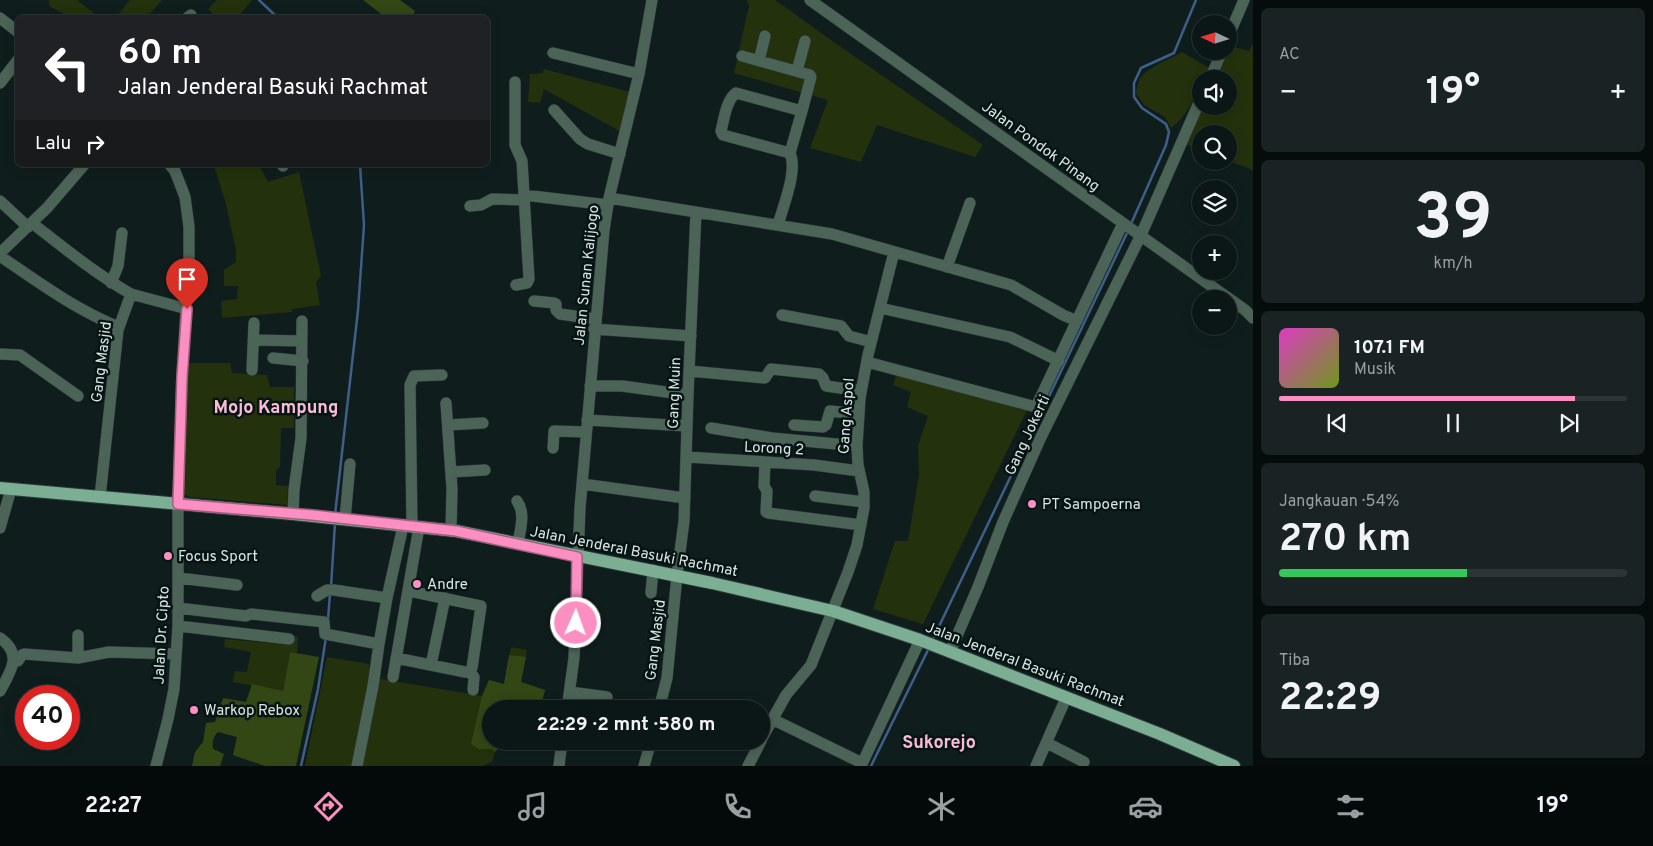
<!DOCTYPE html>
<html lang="id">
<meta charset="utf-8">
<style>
:root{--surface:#0b1616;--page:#192323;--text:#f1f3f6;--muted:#9a9fa1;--line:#2b3535;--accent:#fc8fc2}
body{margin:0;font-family:Overpass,sans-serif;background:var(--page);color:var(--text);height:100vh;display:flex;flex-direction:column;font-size:19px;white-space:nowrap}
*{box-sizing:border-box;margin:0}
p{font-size:16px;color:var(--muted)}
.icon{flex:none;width:28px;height:28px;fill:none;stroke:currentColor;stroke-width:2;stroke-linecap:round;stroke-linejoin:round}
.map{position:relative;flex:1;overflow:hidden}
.panel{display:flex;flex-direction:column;gap:8px;padding:8px;background:#060c0c;width:400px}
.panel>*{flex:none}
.hud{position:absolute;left:15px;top:15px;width:475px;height:152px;border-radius:8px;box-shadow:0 2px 12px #0003,0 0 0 1px var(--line);background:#202124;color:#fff;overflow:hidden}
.needle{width:32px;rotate:274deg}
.controls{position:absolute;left:1192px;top:15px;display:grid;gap:10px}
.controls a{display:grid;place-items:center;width:45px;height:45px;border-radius:50%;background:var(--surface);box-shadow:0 2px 12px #0003,0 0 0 1px var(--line);font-size:25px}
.speed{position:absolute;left:15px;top:685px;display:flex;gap:10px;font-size:25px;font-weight:700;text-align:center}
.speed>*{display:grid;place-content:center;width:65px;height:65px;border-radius:50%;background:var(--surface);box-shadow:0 2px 12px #0003,0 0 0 1px var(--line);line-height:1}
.speed .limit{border:8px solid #d22;background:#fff;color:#111}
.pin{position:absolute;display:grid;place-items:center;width:42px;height:42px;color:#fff;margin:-51px -21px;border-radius:50% 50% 50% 0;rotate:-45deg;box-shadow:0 0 5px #0007}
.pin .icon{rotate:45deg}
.me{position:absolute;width:55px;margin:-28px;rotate:2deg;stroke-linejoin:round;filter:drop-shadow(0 0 4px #0008)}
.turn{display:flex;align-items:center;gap:18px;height:105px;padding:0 20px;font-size:22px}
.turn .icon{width:65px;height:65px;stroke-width:2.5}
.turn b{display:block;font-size:35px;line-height:42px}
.then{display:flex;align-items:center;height:48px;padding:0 20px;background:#0003;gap:10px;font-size:19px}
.big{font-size:38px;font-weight:700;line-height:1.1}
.panel .widget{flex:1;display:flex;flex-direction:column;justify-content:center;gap:8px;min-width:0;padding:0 18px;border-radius:8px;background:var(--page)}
.panel .dial{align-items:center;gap:0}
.dial b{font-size:65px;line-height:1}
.song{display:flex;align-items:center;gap:15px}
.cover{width:60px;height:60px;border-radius:8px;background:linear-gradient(135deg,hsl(310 70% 55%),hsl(80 70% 35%))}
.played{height:5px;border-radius:2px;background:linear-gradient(90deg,var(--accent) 85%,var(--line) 85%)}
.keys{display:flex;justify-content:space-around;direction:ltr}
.heat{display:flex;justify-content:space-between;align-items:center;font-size:28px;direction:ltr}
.charge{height:8px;border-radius:4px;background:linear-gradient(90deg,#34c759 54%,var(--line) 0)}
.trip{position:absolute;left:482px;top:700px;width:288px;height:50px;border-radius:25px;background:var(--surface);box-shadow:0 2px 12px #0003,0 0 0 1px var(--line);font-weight:700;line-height:50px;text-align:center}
.dock{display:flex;height:80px;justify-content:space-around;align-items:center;background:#040909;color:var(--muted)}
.dock .icon{width:35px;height:35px}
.dock .selected{color:var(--accent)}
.dock b{font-size:22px;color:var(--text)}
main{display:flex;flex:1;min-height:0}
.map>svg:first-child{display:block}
</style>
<main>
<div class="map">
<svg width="1253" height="766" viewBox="0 0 1253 766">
<rect width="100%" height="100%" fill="#0f1e1d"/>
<path fill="#23320c" d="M49,0H77L99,17H69L49,6Z
M130,0H162L147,17H116Z
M217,0H252L238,17L217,18L208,9Z
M747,0H775L845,50L983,145L975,157L877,125L861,162L810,148L828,100L734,73L749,6Z
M1253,44V170L1229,161V134H1201V150L1186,144L1203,106H1229V79H1215L1231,46L1249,51Z
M1182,52L1209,68L1203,79H1201V83C1193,101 1187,116 1171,128L1165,117L1144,105L1136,93C1137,89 1137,85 1139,81C1143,69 1170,59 1182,52Z
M544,69L630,92L621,132L544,89L540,103L528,102L530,74L543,73Z
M214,165H259L268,182L299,172L321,276L316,282L320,305L292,309V312L222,318L221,301L237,299L238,286H224V270L236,262V250L226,204Z
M187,363H230L232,373L267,375L270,387H294V428H281L280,466L276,471V485L288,486L287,505L190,497L183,494Z
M897,373L1028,408L923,624L873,609L895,541H908L919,475L918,446L928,416L907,407L911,392L893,385Z
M292,636L298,637L297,653L290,652L283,691L233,682L235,671L247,672L251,652L224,647L225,639L291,645Z
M511,647L527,650L521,682L545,690L540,709H491V741H531L529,746L525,748L501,745L495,752L492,762L482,766H305L327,657L369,664V677L482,696L489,680L504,684Z"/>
<path fill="#334715" d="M363,0H400L415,11L412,17H385Z
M290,652L319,657L296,766H265L233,755L237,737L218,732C213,736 212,743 213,749L224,754L220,766H192L195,752L203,742L206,723L215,722L223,698L246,702L252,684L283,691Z
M509,655L526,657L521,682L545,690L540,709H533L529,704L525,709H491V741H506L495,752L492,749H479L471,744L482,696L489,680L504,684Z"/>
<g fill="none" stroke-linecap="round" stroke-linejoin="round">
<path stroke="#3f5f89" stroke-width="2.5" d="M259,0L278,18
M1131,224L1166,145L1169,132L1166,124L1142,108L1134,97V83L1141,68L1174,53L1196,0
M335,515L358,310L364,225L360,165
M331,587L335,523
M328,620L330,593
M932,641L1128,231
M301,766L318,689L326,637
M871,766L929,648"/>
<g stroke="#2c3a39" stroke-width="12">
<path id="minor" d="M810,0L1245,310L1253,318
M0,18L18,32
M187,18L191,15
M1229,35L1244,0
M553,53L639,74
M742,56L810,75L811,77L802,111
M759,61L765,36
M797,71L805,41
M1210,79L1222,51
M515,82V145L522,161L524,195L608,205
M0,83L18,60
M554,110L580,139L588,144L620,154
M282,165L283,166
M609,198L832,234L1011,285L1063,315L1077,321
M0,201L28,227
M470,206L481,205L492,199L523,200
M32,223C64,248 96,274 131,294L118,330L100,497
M778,225C783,206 798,171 790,153L723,135L721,131C724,120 726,100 736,93L802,111L790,153
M0,253L47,208L84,165
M0,256C38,282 76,310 119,327
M947,267L970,203
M111,283L118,266L122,233
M516,285L527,283L529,279L524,195
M131,294L187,309
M534,301L554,303L556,304V310L560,314L595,319
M880,308L1010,337L1059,361
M782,315L841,326L849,336L871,342
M594,329L691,336
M253,340L302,341
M0,354L20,355L78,396
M273,358L303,361
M867,362L1036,407L1123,223
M252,370L254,323
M690,371L765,378L771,369L819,374L823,378L826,386L861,391
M590,386H622L688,395
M446,403L452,489L451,531
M587,420L687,426
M448,425L483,423
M794,425L823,427L826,425L830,411L859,414
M711,428L772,438L857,446
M553,448L554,431L586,432
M687,457L814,465L859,471
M765,462L764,486L767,491L766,512L768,513L861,525
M451,472L485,470
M582,484L685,498
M815,496L864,502
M517,501C526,514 520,529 518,544
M293,514L294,490L301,438L302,321
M345,519L350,464
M412,527L410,385L414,376L442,375
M0,528L11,489
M179,578L237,585
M651,593L653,570
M317,596L327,590H334L387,598
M178,608L246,616L251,614L324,622L325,634L379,644L387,598L403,526
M178,626L289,639
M0,638C23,654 11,671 0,691
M950,652L978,587L1003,522L1041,437L1141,235L1201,98
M78,658V635
M396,658L465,672H469L472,668L481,606L409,591
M13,661H18L22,655L24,654L78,658L109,652L176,654
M431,665L445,598
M469,672L474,677L473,690
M393,677L419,527
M570,692L607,697
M567,709L574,658L580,508L604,230L609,198L639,74L652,0
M659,709L667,678L677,575L684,521L688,395L696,212
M772,719L862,763
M761,740L786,695L811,665L848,572L857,545L864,508V492L858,465L857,446L860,398L868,355L894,252
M1047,743L1084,762
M156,766L168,719L174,689L178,626V504L182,377L189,259V227L185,197L175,171L170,165
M357,766L373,686L379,644
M559,766L562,741
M644,766L651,741
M748,766L761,741
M861,766L920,640
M1036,766L1066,698"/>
</g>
<g stroke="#2c3a39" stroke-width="14">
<path id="major" d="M0,488L293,514L456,531L712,583L833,611L920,640L1160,734L1234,766"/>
</g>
<use href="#minor" stroke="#4c6457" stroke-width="11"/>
<use href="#major" stroke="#7cae93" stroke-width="12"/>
</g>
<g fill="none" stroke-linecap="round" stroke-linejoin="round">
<g stroke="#a45d7e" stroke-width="12">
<path id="route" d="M187,309L182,377L178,504L312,515L456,531L577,557L576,623"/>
</g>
<use href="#route" stroke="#fc8fc2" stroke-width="9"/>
</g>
<g fill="#fc8fc2" stroke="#061514" stroke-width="2">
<circle cx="1032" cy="504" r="5"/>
<circle cx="168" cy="556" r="5"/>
<circle cx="417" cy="584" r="5"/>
<circle cx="194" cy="710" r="5"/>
</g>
<g text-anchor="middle" stroke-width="5" stroke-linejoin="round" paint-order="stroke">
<g font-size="15" fill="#dbe5e4" stroke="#061514">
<text transform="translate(1041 146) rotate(36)" y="5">Jalan Pondok Pinang</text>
<text transform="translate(586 275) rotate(-84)" y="5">Jalan Sunan Kalijogo</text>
<text transform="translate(101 362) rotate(-83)" y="5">Gang Masjid</text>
<text transform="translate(674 393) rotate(-88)" y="5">Gang Muin</text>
<text transform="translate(846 416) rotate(-86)" y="5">Gang Aspol</text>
<text transform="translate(1027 435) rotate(-65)" y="5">Gang Jokerti</text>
<text transform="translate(774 448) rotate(3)" y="5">Lorong 2</text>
<text transform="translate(634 551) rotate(11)" y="5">Jalan Jenderal Basuki Rachmat</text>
<text transform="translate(161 635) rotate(-87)" y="5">Jalan Dr. Cipto</text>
<text transform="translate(655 640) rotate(-83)" y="5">Gang Masjid</text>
<text transform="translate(1025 664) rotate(21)" y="5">Jalan Jenderal Basuki Rachmat</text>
</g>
<g font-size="15" fill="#dbe5e4" stroke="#061514" text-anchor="start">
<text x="1042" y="509">PT Sampoerna</text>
<text x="178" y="561">Focus Sport</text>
<text x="427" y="589">Andre</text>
<text x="204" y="715">Warkop Rebox</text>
</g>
<g font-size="18" font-weight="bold" fill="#fabbd6" stroke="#061514">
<text x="276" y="413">Mojo Kampung</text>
<text x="939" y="748">Sukorejo</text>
</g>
</g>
</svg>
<div class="controls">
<a><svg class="needle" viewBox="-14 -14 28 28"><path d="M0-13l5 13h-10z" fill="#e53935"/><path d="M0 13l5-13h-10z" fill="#9a9fa1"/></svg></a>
<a><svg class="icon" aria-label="sound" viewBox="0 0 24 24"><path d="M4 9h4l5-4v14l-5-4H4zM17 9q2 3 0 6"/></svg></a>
<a><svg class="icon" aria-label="search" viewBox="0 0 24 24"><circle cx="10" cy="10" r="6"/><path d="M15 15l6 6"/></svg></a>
<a><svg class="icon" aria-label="layers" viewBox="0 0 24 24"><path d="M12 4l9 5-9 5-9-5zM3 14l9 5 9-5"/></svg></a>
<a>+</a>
<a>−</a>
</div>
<div class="speed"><div class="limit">40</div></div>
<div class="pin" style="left:187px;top:309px;background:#d93025"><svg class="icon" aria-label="arrive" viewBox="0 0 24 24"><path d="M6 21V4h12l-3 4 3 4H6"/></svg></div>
<svg class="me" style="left:576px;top:623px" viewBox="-20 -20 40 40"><circle r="17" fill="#fc8fc2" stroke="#fff" stroke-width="3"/><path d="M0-11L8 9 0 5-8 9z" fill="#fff"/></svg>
<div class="trip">22:29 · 2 mnt · 580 m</div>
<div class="hud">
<div class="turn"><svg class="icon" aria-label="left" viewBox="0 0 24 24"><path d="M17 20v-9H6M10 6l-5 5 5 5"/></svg><div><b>60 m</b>Jalan Jenderal Basuki Rachmat</div></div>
<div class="then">Lalu<svg class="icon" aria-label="right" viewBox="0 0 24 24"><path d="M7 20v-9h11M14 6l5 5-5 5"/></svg></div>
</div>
</div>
<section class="panel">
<div class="widget"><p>AC</p>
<div class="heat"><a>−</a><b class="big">19°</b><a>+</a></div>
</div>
<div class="widget dial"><b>39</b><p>km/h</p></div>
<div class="widget">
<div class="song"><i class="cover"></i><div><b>107.1 FM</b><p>Musik</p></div></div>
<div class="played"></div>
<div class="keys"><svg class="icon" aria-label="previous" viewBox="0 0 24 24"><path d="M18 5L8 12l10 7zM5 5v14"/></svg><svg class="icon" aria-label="pause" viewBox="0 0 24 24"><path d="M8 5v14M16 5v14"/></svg><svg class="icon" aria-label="next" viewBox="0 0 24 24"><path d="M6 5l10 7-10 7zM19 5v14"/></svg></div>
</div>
<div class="widget"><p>Jangkauan · 54%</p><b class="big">270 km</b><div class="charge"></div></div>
<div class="widget"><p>Tiba</p><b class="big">22:29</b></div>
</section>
</main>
<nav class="dock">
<b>22:27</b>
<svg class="icon selected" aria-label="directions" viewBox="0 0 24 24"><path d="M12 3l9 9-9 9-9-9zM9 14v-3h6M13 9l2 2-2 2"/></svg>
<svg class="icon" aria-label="music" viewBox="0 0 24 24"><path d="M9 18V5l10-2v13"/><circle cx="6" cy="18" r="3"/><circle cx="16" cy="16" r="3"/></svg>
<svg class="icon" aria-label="phone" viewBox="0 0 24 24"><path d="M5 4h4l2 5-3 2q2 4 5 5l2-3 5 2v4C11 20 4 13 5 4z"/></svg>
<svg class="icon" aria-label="climate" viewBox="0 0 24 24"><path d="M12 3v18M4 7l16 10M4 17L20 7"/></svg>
<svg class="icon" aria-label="car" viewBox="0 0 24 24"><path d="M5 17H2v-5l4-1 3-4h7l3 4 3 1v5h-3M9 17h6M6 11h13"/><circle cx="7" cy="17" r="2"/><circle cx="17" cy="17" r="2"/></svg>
<svg class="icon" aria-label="filters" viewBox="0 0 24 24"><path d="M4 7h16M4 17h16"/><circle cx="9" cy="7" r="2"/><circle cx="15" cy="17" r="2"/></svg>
<b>19°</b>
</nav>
